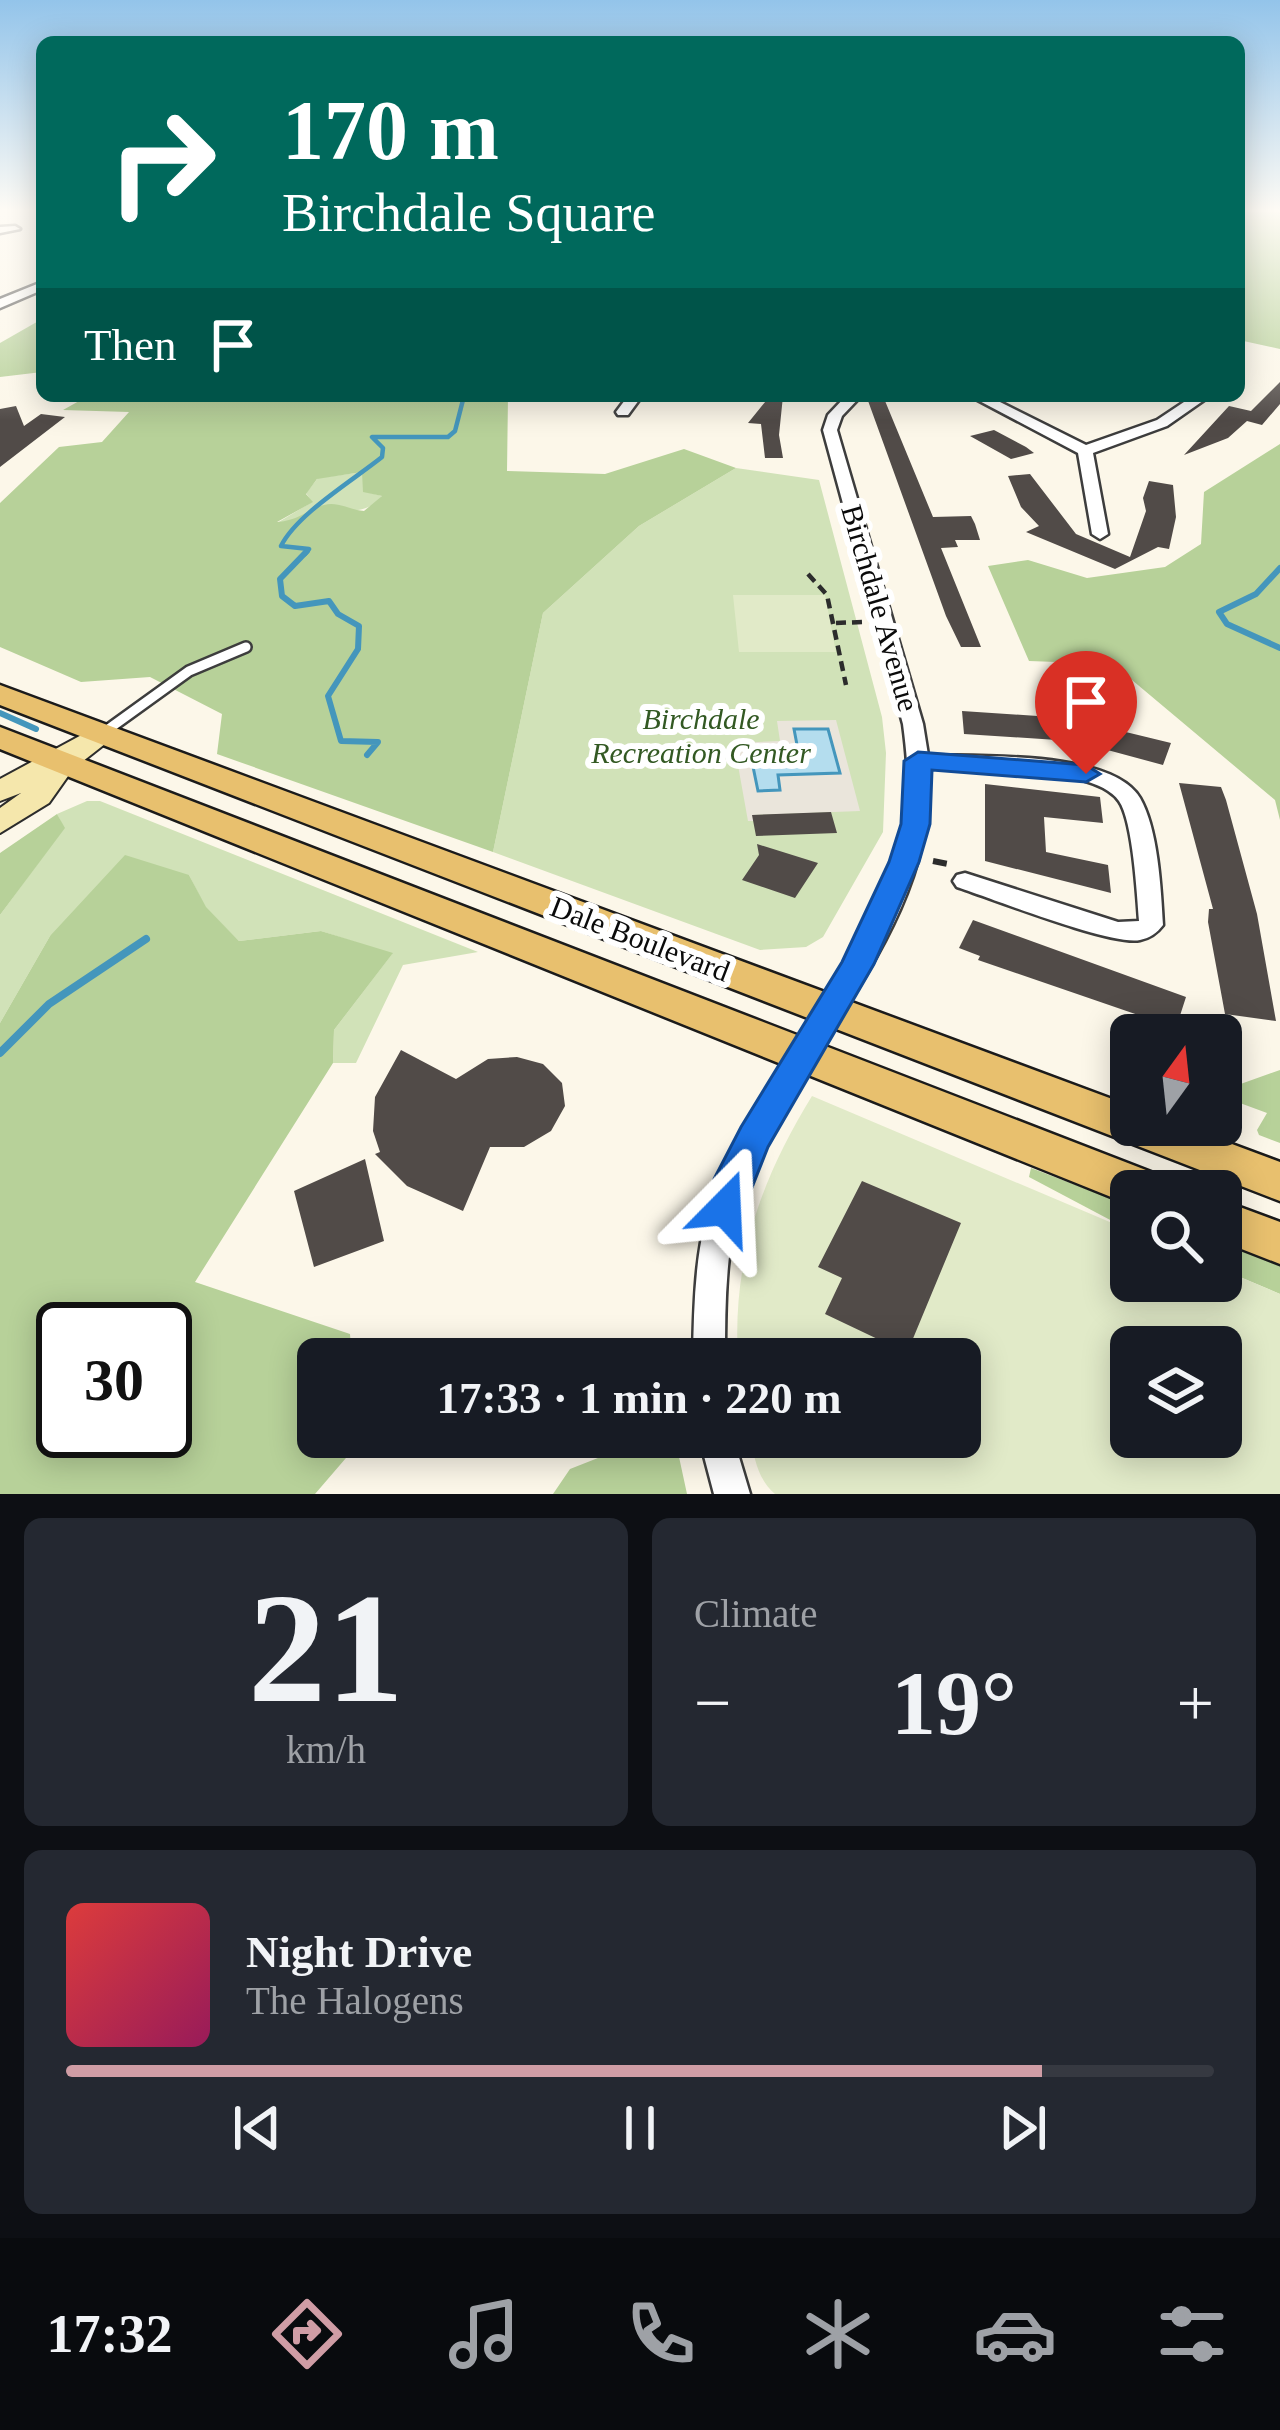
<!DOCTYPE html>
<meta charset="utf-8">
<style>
:root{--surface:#171b24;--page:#242831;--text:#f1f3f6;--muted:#9ea1a6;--line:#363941;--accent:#d09da5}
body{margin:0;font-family:"Times New Roman",serif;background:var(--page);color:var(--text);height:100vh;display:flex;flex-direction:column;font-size:45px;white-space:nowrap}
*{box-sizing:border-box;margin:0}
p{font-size:39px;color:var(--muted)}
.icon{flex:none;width:66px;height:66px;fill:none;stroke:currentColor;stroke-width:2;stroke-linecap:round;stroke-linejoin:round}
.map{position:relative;height:1494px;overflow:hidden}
.drawer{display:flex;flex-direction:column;gap:24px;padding:24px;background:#0d0f14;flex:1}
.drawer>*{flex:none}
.hud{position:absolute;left:36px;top:36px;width:1209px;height:366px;border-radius:18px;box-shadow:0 6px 30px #0003;background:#00695c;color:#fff;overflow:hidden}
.needle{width:78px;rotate:15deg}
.controls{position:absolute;left:1110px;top:1014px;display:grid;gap:24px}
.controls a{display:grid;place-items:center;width:132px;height:132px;border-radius:18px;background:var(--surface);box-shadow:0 6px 30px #0003;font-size:60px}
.speed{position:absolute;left:36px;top:1302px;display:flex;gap:24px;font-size:60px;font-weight:700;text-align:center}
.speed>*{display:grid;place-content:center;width:156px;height:156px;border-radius:50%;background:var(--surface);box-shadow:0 6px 30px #0003;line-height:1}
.speed .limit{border:6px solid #111;border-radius:18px;background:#fff;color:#111}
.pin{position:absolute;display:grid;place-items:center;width:102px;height:102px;color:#fff;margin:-123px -51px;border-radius:50% 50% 50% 0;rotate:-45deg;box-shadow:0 0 12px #0007}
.pin .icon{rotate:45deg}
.me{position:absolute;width:132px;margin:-66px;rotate:21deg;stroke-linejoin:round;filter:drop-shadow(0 0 9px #0008)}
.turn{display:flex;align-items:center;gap:42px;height:252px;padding:0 48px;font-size:54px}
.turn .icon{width:156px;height:156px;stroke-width:2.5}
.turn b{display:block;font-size:84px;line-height:102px}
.then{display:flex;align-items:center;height:114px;padding:0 48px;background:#0003;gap:24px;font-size:45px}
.big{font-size:90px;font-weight:600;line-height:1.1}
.drawer .tile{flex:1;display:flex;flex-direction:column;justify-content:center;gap:18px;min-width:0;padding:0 42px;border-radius:18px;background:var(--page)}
.drawer .dial{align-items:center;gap:0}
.dial b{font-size:156px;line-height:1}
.song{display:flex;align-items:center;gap:36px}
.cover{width:144px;height:144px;border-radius:18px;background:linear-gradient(135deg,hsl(0 70% 55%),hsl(330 70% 35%))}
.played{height:12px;border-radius:6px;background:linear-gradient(90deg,var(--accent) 85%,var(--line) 85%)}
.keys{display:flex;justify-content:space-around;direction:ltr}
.heat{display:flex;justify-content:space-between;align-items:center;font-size:66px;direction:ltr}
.drawer .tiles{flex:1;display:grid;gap:24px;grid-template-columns:1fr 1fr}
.tile:last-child{grid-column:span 2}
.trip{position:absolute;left:297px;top:1338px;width:684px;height:120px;border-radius:18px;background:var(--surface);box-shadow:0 6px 30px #0003;font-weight:600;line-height:120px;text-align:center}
.dock{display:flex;height:192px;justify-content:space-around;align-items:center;background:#090b0e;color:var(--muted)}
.dock .icon{width:84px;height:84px}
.dock .active{color:var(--accent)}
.dock b{font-size:54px;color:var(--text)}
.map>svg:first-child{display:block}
</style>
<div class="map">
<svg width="1280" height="1494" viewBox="0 0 1280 1494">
<rect width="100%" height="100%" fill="#fcf7e9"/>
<path fill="#d1e2b8" d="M736,468L819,480L882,717L886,753L883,832L823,937L806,947L760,950L493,852L543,613L639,526Z
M363,472V491L382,496C367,517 338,510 313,510L305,519L277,523L312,502L306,493L318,478Z
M87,801H100L478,952L403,965L356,1063H333L334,1030L392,954L321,931L239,941L205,907L189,875L50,936L0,1023V915L64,828L57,814Z"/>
<path fill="#b7d199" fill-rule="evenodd" d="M1239,212H1280V349L1239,340Z
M42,319V372L0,377V343Z
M88,396H508L507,471L605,474L684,449L736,468L639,526L543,613L493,852L217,754L222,714L150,677L81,682L0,647V503L59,447L102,442L129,412L63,410ZM362,472L363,492L382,496L364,511C350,510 338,501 324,505C306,510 301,520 277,522L313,502L306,494L317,479Z
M1280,444V820L1275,800L1126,675L1084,663L1029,661L988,566L1028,560L1087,578L1165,567L1201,544L1204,492Z
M57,814L65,828L0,915V853Z
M125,855L189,875L206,907L239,941L321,931L393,953L334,1030L333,1063L195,1282L350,1334L352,1359H318V1437H352V1451L315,1494H0V1023L50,936ZM63,1329H165V1431H63Z
M1280,1070V1143L1259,1135L1257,1130L1267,1113L1221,1096V1091Z
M1031,1168L1131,1206V1231L1029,1177Z
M1221,1242L1280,1266V1294L1221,1269Z
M636,1443H676L687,1494H553L570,1469Z"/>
<path fill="#e1eac8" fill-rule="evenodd" d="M733,595H825L836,652H739Z
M812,1096L1131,1231V1281H1221V1269L1280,1294V1494H775C757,1478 755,1459 750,1437H960V1359H738C732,1260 761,1179 812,1096ZM1131,1347H1221V1437H1131Z"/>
<path fill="#eae5db" d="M836,720L860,811L753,815V821H748L734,743L780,741L777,721Z"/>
<path fill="#b4ddee" stroke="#4496bc" stroke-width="3" d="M794,729H828L840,773L778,775L780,790L758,791L750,752L798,750Z"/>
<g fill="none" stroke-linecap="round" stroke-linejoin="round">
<path stroke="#4496bc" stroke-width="4.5" d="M305,554L309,549L281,546C297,514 352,481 382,457L383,448L372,437H448L455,431L464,396"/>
<path stroke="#4496bc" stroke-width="6" d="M307,551L280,579L282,596L295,606L329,601L338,614L359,626L358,649L328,696L341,741L378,742L367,755
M1280,568L1256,594L1219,612L1227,624L1280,648
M0,713L36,729"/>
<path stroke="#4496bc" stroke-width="8" d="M0,1053L49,1004L146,939"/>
</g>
<path fill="#514b48" d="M1280,382V404L1262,425L1247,421L1228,438L1184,455L1229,406L1251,411Z
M770,396H783L779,435L783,458H765L761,424L748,423Z
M873,396H883L933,517L971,516L975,524L980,540H955L958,547L941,548L981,647H961L946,616L867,398Z
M16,406L24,426L41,414L65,417L0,467V409Z
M994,430L1026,447L1034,453L1011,459L970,436Z
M1030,474L1076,534L1130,557L1146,511L1143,498L1149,481L1173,485L1176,517L1169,549L1158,547L1115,569L1026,532L1039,526L1021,507L1008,476Z
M962,711L1052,717L1057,740L964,734Z
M1097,725L1171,743L1163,765L1089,745Z
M1179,783L1221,787L1226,800L1257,914L1276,1021L1225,1014L1208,922L1209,909H1213Z
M985,784L1100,797L1103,823L1044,817L1046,852L1108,865L1111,893L985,861Z
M831,812L837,833L756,836L752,815Z
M757,844L818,863L795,898L742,880L759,855Z
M973,920L1186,997L1176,1028L978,960L980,956L959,948Z
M401,1050L456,1079L488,1059L517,1057L543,1064L562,1083L565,1106L551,1131L524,1147H490L463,1211L407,1186L375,1154L380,1152L373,1131L375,1097Z
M365,1159L384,1241L314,1267L294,1191Z
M862,1181L961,1223L907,1353L825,1314L842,1278L818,1267Z"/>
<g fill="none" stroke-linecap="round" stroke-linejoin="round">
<g stroke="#3d3d3d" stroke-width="14">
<path id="lane" d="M103,733L189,671L246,647"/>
</g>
<g stroke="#3d3d3d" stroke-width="5">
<path id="street" d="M0,227L15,226L20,229L0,233Z
M42,282V290L0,308V299Z
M628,396H642L628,415H618L616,412Z
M846,396H861L842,416L837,430L923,724L928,755C978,757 1112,750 1140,798C1158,829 1161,889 1163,925C1157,933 1150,938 1140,940C1111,946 991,898 957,887L953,881L957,875L965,873L1118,922L1139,921C1137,895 1133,821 1119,801C1095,765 970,769 929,768C938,923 804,1042 749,1177C725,1234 725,1298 725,1359H693C694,1299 695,1236 719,1179C770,1054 885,953 906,815C910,785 907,754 903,724L823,430L828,415Z
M970,396H988L1086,445L1157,420L1193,396H1210L1167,426L1093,453L1108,534L1100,539L1092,534L1078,453Z
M699,1437H733L750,1494H714Z"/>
</g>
<g stroke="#2c2c2c" stroke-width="4">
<path id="secondary" d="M100,725L115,734L110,740L73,769L49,803L0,833V808L21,793L0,801V779Z"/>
</g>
<g stroke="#1b1b1b" stroke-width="5">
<path id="primary" d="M0,685L1131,1106V1125H1181L1280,1162V1201L0,705Z
M0,727L1164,1177L1171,1191H1131V1205L0,749Z
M1221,1200L1280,1222V1264L1221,1241Z"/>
</g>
<path stroke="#2c2c2c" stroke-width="4.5" stroke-dasharray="10 6" stroke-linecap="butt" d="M808,574L827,595L846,685
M836,623L862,622"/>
<path stroke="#2c2c2c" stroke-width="6" stroke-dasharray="14 8" stroke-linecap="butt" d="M933,861L953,865"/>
<use href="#lane" stroke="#fff" stroke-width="9"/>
<use href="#street" fill="#fff" fill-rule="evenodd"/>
<use href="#secondary" fill="#f5e7ac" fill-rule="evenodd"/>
<use href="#primary" fill="#e8c06e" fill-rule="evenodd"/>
</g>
<linearGradient id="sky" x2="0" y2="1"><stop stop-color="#93c4ea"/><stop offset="0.5" stop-color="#fefbf5"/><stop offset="1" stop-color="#fefbf5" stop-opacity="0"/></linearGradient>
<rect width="1280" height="421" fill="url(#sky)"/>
<path fill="#1a73e8" stroke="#114b97" stroke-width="3" d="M918,752L1086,765L1100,774L1086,782L932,770L930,824L919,862L874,964L768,1147L739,1220L725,1225L712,1220L706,1208L714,1179L741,1127L842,962L889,862L901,824L904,761Z"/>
<g text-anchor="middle" stroke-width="12" stroke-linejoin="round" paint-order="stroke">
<g font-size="30" fill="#0a0a0a" stroke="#fff">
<text transform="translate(880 608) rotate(74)" y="10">Birchdale Avenue</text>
<text transform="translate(640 939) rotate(21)" y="10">Dale Boulevard</text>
</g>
<g font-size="30" font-style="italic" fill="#335923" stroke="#fff">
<text x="701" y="729">Birchdale<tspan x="701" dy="34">Recreation Center</tspan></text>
</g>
</g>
</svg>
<div class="controls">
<a><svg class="needle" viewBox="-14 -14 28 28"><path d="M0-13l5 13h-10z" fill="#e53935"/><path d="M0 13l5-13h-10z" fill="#9ea1a6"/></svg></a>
<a><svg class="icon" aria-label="search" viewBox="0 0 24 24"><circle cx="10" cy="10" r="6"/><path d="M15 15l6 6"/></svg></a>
<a><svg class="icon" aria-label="layers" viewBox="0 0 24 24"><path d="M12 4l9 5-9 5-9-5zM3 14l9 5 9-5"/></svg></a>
</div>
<div class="speed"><div class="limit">30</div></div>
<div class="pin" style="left:1086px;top:774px;background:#d93025"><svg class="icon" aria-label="arrive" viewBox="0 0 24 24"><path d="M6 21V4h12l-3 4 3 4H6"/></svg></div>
<svg class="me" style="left:725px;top:1208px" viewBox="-20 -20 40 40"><path d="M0-17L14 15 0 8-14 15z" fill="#1a73e8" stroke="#fff" stroke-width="4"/></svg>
<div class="trip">17:33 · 1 min · 220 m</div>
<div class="hud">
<div class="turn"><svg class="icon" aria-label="right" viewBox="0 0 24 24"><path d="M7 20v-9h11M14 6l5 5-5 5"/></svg><div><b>170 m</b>Birchdale Square</div></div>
<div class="then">Then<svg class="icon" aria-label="arrive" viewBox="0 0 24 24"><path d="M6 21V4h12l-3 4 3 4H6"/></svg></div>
</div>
</div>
<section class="drawer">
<div class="tiles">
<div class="tile dial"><b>21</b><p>km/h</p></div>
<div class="tile"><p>Climate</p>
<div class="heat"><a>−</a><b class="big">19°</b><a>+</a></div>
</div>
<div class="tile">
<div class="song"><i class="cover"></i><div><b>Night Drive</b><p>The Halogens</p></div></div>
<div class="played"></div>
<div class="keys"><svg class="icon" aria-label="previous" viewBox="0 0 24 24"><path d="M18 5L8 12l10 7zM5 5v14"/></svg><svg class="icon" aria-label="pause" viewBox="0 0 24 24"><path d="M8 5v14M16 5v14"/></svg><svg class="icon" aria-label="next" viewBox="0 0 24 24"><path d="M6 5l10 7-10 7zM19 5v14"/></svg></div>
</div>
</div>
</section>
<nav class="dock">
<b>17:32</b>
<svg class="icon active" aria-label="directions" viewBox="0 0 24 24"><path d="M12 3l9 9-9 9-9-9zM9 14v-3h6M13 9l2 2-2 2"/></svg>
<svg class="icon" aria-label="music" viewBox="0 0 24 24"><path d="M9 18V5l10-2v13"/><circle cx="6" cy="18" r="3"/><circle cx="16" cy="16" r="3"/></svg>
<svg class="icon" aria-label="phone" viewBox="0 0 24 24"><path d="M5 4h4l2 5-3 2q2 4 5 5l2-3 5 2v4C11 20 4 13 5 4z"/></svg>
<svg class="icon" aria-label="climate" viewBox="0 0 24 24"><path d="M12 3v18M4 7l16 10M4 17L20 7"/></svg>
<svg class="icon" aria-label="car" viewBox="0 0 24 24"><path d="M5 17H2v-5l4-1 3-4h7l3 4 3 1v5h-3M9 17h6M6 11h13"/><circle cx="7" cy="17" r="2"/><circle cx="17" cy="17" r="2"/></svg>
<svg class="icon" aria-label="filters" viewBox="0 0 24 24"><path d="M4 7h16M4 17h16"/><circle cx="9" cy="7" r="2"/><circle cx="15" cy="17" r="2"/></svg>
</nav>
